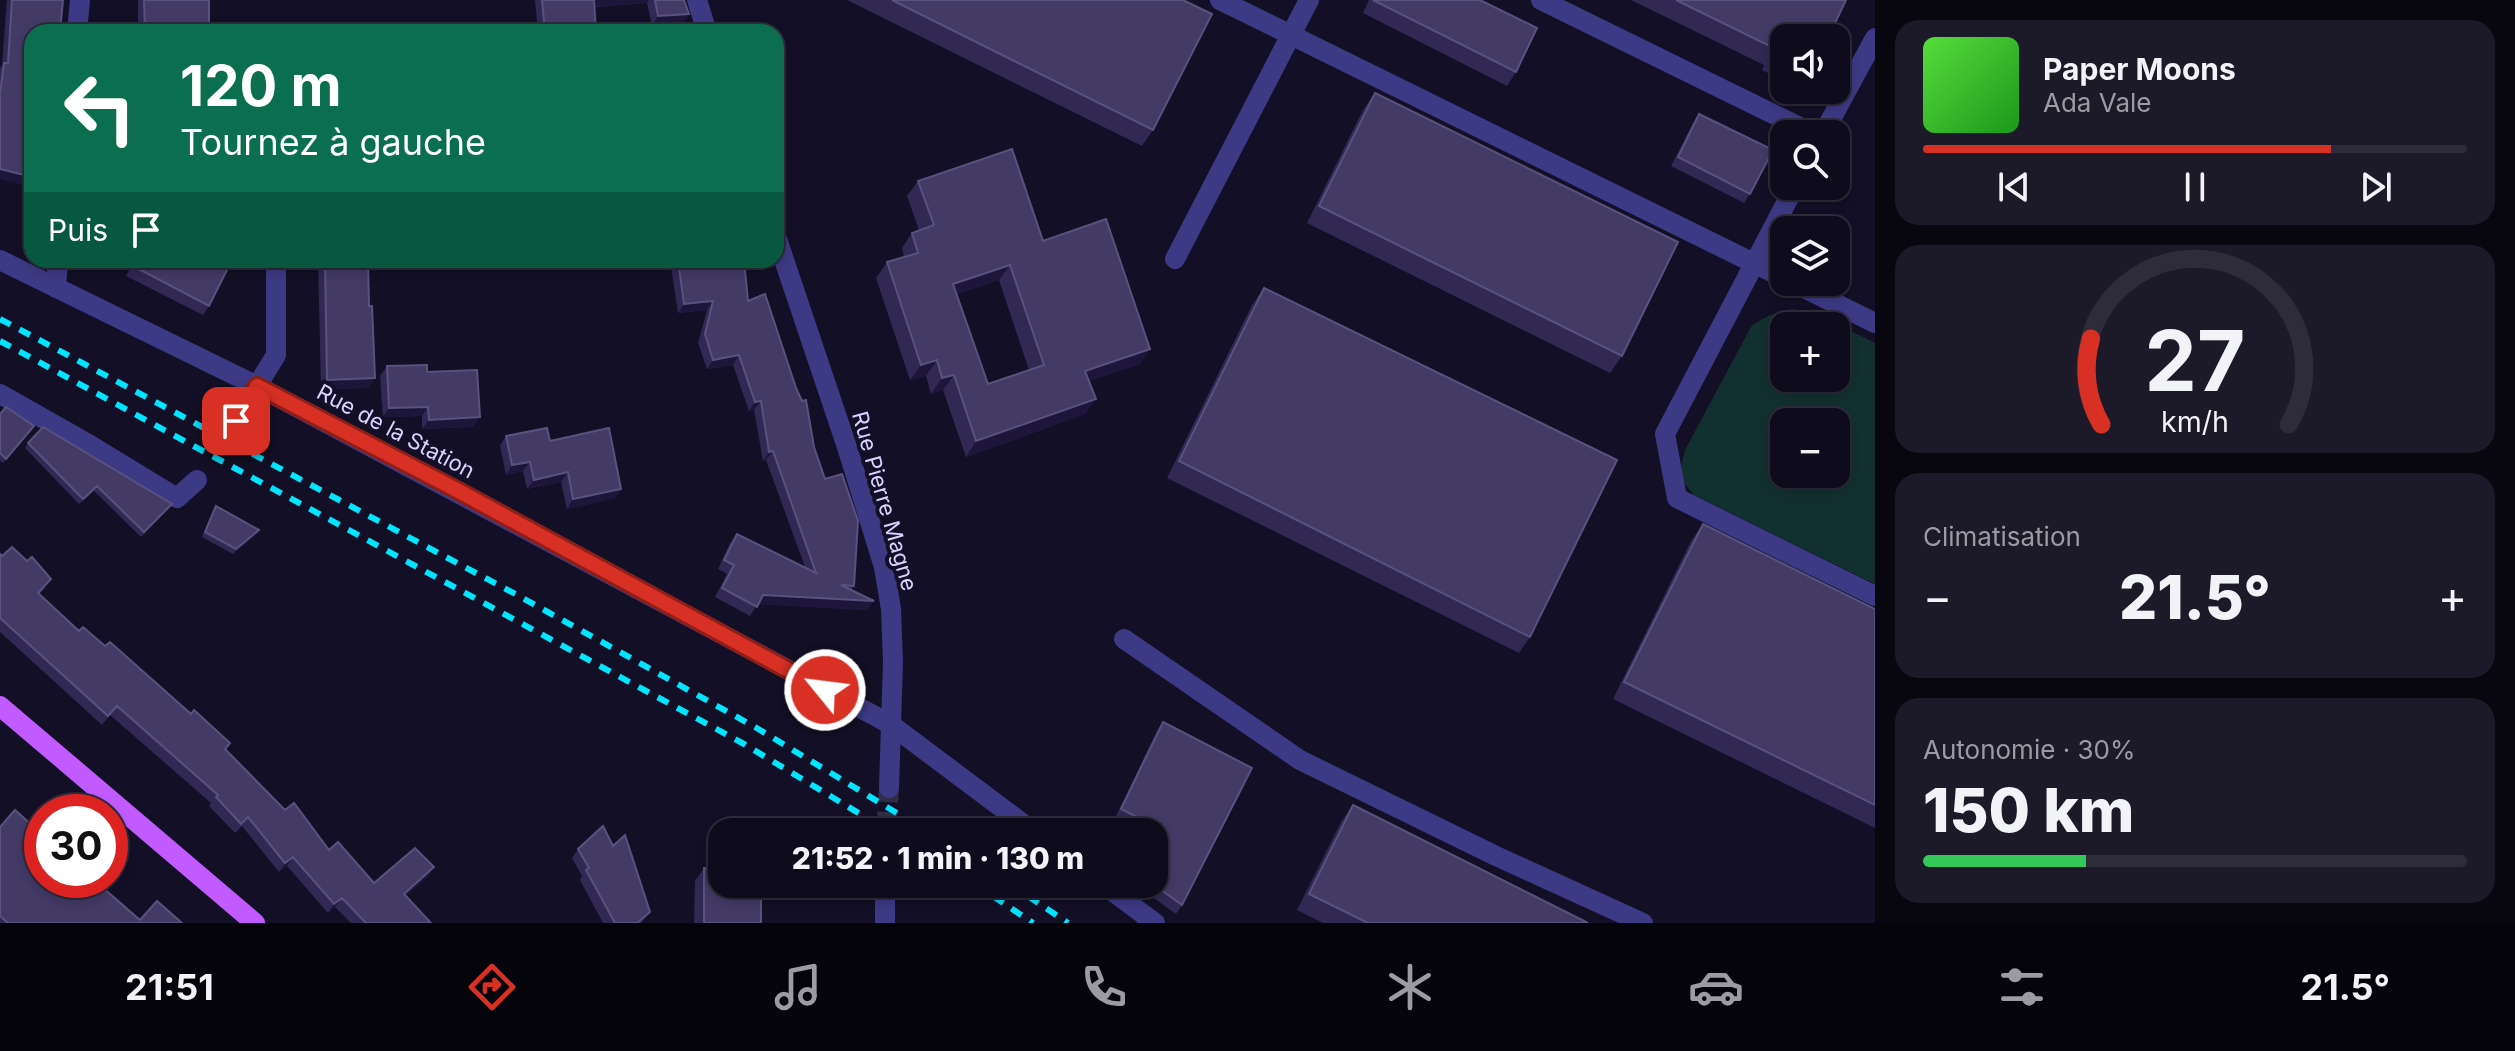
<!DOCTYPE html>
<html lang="fr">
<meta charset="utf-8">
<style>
:root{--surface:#0e0b1c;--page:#1c1929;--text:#f1f3f6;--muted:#9b9ba3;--line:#2e2b3b;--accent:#d93025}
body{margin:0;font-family:Inter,sans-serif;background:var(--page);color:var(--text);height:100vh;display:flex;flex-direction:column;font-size:30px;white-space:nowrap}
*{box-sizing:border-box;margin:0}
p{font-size:26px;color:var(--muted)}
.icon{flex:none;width:44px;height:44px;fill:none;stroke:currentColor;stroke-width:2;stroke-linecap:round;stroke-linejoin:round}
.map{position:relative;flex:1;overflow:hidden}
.side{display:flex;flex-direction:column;gap:20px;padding:20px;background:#08060f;width:640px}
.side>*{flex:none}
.banner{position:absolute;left:24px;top:24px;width:760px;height:244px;border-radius:24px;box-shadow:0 4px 12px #0003,0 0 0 2px var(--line);background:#0b6e4f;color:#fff;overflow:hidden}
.tools{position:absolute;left:1770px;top:24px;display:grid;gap:16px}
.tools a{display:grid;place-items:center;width:80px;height:80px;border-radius:16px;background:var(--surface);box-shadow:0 4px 12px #0003,0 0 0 2px var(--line);font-size:40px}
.speed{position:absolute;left:24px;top:794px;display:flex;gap:16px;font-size:40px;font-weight:700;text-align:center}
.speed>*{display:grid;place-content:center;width:104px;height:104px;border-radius:50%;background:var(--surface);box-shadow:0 4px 12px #0003,0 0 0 2px var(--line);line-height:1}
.speed .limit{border:12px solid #d22;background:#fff;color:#111}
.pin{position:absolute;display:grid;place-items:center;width:68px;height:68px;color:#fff;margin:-34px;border-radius:16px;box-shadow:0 4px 12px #0006}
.me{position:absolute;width:88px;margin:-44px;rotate:299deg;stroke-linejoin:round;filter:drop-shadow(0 0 6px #0008)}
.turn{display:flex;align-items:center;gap:28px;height:168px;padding:0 24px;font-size:36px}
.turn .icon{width:104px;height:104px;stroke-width:2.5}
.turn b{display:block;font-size:56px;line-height:68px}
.then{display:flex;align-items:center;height:76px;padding:0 24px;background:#0003;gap:16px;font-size:30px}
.big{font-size:60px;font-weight:800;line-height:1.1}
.side .widget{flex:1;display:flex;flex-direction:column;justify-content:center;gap:12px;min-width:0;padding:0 28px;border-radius:24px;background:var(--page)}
.side .dial{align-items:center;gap:0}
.dial svg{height:208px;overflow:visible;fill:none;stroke:var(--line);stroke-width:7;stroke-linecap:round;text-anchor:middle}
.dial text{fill:var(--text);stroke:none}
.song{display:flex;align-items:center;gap:24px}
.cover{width:96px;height:96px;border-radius:12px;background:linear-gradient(135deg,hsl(110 70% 55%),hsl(120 70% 35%))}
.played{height:8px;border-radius:4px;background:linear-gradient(90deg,var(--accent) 75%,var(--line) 75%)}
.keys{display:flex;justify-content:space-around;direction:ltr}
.heat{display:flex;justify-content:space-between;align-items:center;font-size:44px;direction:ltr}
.charge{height:12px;border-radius:6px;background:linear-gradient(90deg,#34c759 30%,var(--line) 0)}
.trip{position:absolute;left:708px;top:818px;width:460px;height:80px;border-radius:24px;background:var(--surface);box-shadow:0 4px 12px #0003,0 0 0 2px var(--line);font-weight:800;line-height:80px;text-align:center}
.tab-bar{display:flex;height:128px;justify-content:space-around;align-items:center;background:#06040b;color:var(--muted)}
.tab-bar .icon{width:56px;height:56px}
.tab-bar .active{color:var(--accent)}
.tab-bar b{font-size:36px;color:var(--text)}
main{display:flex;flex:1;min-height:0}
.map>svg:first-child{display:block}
</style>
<main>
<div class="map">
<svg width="1875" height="923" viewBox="0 0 1875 923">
<rect width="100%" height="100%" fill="#130f26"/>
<path fill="#12302f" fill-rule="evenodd" d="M1792,309L1815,313L1875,343V584L1694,495L1679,477L1685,450L1752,325L1770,315ZM1784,326H1836V378H1784ZM1784,422H1836V474H1784Z"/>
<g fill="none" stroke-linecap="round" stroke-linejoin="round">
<path stroke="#312d47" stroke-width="20" stroke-dasharray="20 10" stroke-linecap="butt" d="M886,832L889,788"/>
<path stroke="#3d3a85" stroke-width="20" d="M1220,0L1784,278
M1541,0L1814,134
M1823,134L1875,38
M1795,186L1665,434L1677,498L1875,596
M1175,259L1309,0
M1792,282L1875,323
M0,394L90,445L177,498L197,480
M236,421L257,386
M1124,639L1300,760L1496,856L1643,923"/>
<path stroke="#3d3a85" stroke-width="20" d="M697,0L707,32
M77,32L80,0
M776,236L847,447L884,567L891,609L893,662L889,788
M0,260L257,386L890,724L1034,832
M56,288L58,260
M257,386L276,355V260
M1103,884L1155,923
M885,923V884"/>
<path stroke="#c25bff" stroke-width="20" d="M0,706L255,923"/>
<path stroke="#00e5ff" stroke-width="6" stroke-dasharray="12 10" stroke-linecap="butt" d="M0,319L519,596L755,727L928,832
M0,341L744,744L890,832
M975,884L1033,923
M1010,884L1068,923"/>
</g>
<path fill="#312854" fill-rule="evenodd" d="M7,0H63L0,179V68L2,65Z
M138,0H209V32H138Z
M535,0H684L689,14L683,23L652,25L647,3L594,7L596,32H538Z
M847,0H1183L1153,130L1142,146Z
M1369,0H1480L1516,72L1507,86L1363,13Z
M1631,0H1846L1784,38V81L1762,70L1764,65Z
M1375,93L1622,356L1610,373L1307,223L1363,110Z
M1699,114L1750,194L1744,203L1671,166L1693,123Z
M918,181L1043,241L1150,349L1140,364L1089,381L1096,399L1085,414L966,457L943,390L931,394L926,376L910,380L876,278L887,262L904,257L902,248L912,233L919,230L907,196ZM999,280L1029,370L988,384L957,294Z
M134,260H223L209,306L203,315L126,276Z
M318,260H368L369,306L375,378L368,388L321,389Z
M670,260H744L748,301L814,447L854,586L851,590L867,610L758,604L750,616L715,597L727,574L718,569L730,543L737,534L805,567L766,460L763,461L754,410L749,411L733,365L707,369L698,343L707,310L678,313Z
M1264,288L1530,637L1519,653L1167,478L1252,305Z
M387,366L427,372L480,417L473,427L422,429V416L383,417L380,376Z
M0,414L31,431L3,463L0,461Z
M506,436L550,441L621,489L615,498L567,509L561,482L527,489L523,471L506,475L500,445Z
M28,443L169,508L141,537L94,491L79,504L25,448Z
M216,506L259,530L255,535L233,554L202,537L213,510Z
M1703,524L1875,609V828L1613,699L1691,541Z
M0,554L45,588L39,594L79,631L105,646L191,714L230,743L225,749L285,810L329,850L374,883L428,876L406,896L431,923H351L335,907L328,913L287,866L279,872L242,826L235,833L209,806L211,803L110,715L102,725L0,632Z
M1163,722L1182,905L1176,914L1134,884H1154V832H1142L1115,818L1157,731Z
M1353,805L1588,923H1323L1297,910L1341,822Z
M0,827L140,920L182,923H0Z
M578,849L650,912L641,923H603L580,880L582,876L572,858Z
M704,868L761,923H694L695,881Z"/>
<path fill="#1d163a" d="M593,0H649L647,3L587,7Z
M689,14L683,23L652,25L658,16Z
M0,169L32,177V187L0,179Z
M1010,265L999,280L942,299L953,284Z
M713,301L707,310L678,313L684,304Z
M1150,349L1140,364L1074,386L1085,371Z
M739,355L733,365L707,369L713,360Z
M937,360L926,376L910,380L921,365Z
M954,375L943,390L931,394L942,378Z
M375,378L368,388L321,389L327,380Z
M1096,399L1085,414L966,457L976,441Z
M761,401L754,410L749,411L755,402Z
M428,407L422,416L383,417L389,408Z
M480,417L473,427L422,429L429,420Z
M773,451L766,460L763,461L769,452Z
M530,462L523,471L506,475L512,465Z
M568,472L561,482L527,489L534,480Z
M621,489L615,498L567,509L573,499Z
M259,530L255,535L233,554L236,549Z
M763,595L874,601L867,610L757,604Z
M293,857L287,866L279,872L285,863Z
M434,867L428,876L398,903L404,894Z
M342,898L335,907L328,913L334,904Z"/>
<path fill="#433a66" stroke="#5a527e" stroke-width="2" fill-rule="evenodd" d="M12,0H63L60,32H32V177L0,169V93L4,63H8Z
M144,0H209V32H145Z
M542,0H594L596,32H545Z
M655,0H684L689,14L658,16Z
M892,0H1183L1212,14L1153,130Z
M1373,0H1480L1537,28L1516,72Z
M1676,0H1846L1828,38H1784V59L1773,53L1776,49Z
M1375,93L1678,242L1622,356L1319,206Z
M1699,114L1773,150L1750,194L1678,157Z
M1012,149L1043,241L1106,219L1150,349L1085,371L1096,399L976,441L954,375L942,378L937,360L921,365L887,262L918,253L912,233L934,225L918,181ZM1010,265L1044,365L988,384L953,284Z
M136,260H223L230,264L209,306L133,266Z
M325,260H368L369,306H372L375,378L327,380Z
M678,260H744L748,301L765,294L796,388L802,401L806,400L814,447L825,479L842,474L858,521L854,586L841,585L874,601L763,595L757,607L722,588L734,565L724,560L737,534L816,573L773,451L769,452L761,401L755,402L739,355L713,360L705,334L713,301L684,304Z
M1264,288L1617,460L1530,637L1179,461Z
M427,365V372L477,370L480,417L429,420L428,407L389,408L387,366Z
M6,407L34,426L6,459L0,453V414Z
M43,427L172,504L144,532L97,486L83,499L28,443Z
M547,428L550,441L609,428L621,489L573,499L568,472L534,480L530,462L512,465L506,436Z
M216,506L259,530L236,549L205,532Z
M1703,524L1875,609V805L1624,682Z
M12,547L27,561L32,557L51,579L38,593L79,631L83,627L105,646L110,642L191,714L194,710L230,743L225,749L285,810L294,803L329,850L338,842L374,883L415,848L434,867L404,894L431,923H366L342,898L334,904L293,857L285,863L248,817L241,824L216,797L218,795L117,706L108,716L0,618V554L2,556Z
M1163,722L1252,768L1182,905L1153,884H1154V837L1159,828L1121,809Z
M1353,805L1588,923H1368L1309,894Z
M15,810L42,834V880H94L140,920L157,901L182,923H8L0,916V827Z
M603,826L613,846L625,835L650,912L637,923H615L586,870L589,868L578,849Z
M704,868H722V884H761V923H704Z"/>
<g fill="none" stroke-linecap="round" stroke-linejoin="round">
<g stroke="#8d1f18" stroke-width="20">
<path id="route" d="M236,421L257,386L453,488L825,690"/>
</g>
<use href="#route" stroke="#d93025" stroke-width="14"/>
</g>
<g text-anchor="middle" stroke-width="8" stroke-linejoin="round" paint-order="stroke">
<g font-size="22" fill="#d9d4ff" stroke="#130f26">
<text transform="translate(396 431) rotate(28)" y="8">Rue de la Station</text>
<text transform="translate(885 501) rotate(74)" y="8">Rue Pierre Magne</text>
</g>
</g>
</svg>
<div class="tools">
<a><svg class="icon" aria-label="sound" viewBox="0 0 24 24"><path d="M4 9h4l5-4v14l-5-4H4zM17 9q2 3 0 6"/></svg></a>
<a><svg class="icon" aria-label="search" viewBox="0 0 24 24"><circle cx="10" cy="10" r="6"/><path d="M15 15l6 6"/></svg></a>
<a><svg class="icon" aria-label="layers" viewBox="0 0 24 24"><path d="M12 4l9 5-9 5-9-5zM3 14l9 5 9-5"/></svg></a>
<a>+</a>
<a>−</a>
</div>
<div class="speed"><div class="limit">30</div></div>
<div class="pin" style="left:236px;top:421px;background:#d93025"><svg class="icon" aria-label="arrive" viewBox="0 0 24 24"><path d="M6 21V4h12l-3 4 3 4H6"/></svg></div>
<svg class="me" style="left:825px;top:690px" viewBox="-20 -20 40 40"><circle r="17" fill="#d93025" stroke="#fff" stroke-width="3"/><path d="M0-11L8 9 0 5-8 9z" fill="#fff"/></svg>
<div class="trip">21:52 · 1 min · 130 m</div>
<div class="banner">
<div class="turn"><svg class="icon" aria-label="left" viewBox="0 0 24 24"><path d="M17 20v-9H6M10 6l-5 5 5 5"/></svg><div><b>120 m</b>Tournez à gauche</div></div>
<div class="then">Puis<svg class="icon" aria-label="arrive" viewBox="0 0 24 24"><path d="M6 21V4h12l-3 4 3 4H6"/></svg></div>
</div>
</div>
<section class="side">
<div class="widget">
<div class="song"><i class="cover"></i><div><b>Paper Moons</b><p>Ada Vale</p></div></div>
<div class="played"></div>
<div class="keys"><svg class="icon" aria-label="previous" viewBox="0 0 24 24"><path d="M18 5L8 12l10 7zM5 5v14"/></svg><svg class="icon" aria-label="pause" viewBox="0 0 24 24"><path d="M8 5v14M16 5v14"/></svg><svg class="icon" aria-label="next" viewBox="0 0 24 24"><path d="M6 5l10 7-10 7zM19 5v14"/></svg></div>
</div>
<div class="widget dial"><svg viewBox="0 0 100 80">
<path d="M14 69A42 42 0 1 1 86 69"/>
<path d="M14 69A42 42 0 0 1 10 36" stroke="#d93025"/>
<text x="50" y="56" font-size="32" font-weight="700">27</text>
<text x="50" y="72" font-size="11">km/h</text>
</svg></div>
<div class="widget"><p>Climatisation</p>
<div class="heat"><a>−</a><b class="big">21.5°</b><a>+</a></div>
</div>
<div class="widget"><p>Autonomie · 30%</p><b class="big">150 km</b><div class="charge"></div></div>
</section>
</main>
<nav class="tab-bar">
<b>21:51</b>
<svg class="icon active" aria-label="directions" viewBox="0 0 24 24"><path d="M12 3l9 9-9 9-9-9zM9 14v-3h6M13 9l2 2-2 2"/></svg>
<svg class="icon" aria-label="music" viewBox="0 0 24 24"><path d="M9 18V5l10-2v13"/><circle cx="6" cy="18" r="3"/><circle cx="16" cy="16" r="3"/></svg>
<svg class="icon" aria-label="phone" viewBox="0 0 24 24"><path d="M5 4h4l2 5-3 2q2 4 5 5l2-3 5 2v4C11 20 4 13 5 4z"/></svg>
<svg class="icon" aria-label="climate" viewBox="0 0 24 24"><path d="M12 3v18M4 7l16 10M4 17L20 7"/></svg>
<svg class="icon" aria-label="car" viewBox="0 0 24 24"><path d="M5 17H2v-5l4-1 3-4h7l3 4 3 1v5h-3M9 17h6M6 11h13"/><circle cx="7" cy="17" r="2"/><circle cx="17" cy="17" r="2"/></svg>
<svg class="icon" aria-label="filters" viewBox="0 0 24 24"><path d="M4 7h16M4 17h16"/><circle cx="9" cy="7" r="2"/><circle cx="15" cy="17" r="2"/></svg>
<b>21.5°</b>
</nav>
